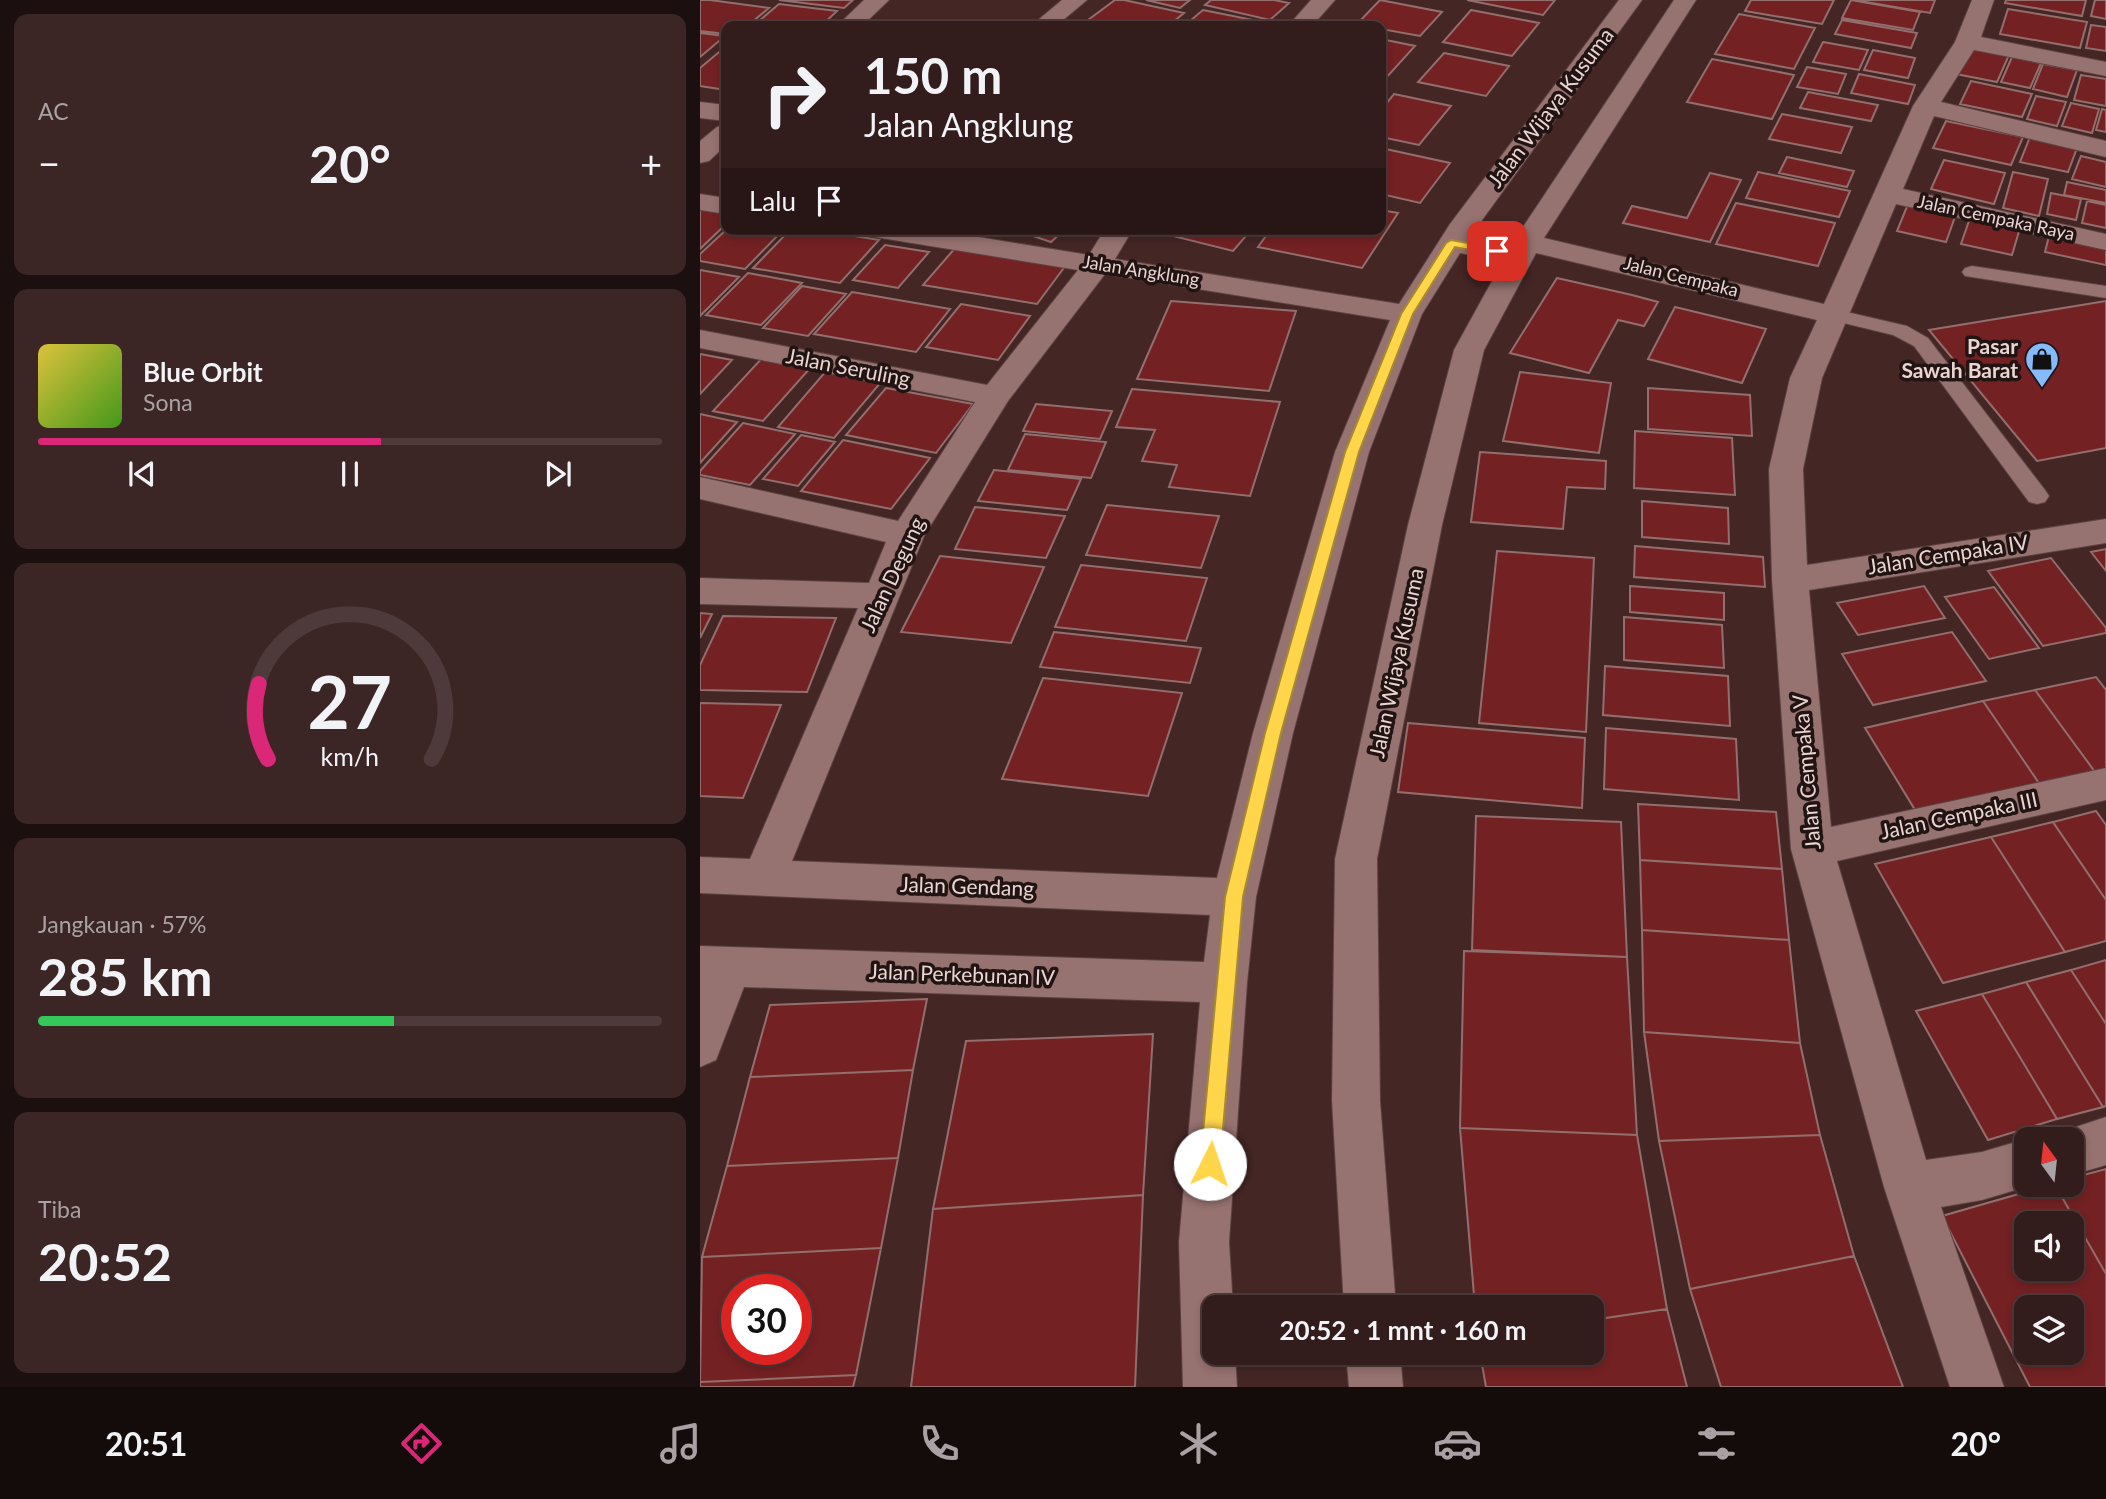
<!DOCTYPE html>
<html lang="id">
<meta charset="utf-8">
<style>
:root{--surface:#331c1c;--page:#3b2525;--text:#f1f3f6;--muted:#a9a1a3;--line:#4e3a3b;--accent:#db2777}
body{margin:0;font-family:Lato,sans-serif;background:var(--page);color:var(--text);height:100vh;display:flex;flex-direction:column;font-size:26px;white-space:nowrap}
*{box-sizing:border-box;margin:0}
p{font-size:23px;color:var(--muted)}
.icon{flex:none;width:38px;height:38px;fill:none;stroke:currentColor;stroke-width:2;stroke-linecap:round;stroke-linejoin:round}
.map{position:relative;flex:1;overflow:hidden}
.drawer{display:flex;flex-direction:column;gap:14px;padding:14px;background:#1c0f0f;width:700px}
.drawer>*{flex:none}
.guide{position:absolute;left:21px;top:21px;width:665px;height:214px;border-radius:14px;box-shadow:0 4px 10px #0003,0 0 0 2px var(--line);background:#331c1c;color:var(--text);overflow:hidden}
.needle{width:46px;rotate:345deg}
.fabs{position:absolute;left:1314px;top:1127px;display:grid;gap:14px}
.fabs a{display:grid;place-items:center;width:70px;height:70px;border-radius:14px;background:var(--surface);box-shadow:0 4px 10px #0003,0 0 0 2px var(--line);font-size:35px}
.speed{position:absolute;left:21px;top:1274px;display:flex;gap:14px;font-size:35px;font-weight:700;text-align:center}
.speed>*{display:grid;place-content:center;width:91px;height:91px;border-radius:50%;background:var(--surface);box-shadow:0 4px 10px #0003,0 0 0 2px var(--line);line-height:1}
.speed .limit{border:10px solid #d22;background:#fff;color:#111}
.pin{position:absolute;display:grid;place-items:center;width:60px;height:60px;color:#fff;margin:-30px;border-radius:14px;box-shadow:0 4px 10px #0006}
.me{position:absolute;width:77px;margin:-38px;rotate:4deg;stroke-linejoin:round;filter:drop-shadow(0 0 5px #0008)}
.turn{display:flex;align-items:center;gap:24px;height:147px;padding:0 28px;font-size:32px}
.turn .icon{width:91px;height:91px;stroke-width:2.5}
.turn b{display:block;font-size:49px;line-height:60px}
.then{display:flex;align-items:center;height:66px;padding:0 28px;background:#0003;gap:14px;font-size:26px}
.big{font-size:52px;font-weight:700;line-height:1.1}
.drawer .card{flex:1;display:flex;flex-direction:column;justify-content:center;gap:10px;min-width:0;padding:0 24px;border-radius:14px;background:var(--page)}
.drawer .dial{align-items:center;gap:0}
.dial svg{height:182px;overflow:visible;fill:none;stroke:var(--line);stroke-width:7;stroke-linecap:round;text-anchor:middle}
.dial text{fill:var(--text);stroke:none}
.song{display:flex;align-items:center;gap:21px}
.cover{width:84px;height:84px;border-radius:10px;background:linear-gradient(135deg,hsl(50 70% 55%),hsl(100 70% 35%))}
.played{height:7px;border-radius:4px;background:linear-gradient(90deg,var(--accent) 55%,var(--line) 55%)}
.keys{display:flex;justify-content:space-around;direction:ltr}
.heat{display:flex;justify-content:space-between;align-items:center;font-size:38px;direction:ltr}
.charge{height:10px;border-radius:5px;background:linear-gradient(90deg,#34c759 57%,var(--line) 0)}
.trip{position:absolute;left:502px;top:1295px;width:402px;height:70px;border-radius:14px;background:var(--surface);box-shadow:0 4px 10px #0003,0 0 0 2px var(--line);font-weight:700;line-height:70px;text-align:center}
.menu{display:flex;height:112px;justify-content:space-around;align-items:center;background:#140b0b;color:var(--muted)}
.menu .icon{width:49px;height:49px}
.menu .active{color:var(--accent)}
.menu b{font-size:32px;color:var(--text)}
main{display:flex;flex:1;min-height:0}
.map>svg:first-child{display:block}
</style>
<main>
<section class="drawer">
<div class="card"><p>AC</p>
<div class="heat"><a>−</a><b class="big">20°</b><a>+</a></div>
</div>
<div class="card">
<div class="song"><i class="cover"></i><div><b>Blue Orbit</b><p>Sona</p></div></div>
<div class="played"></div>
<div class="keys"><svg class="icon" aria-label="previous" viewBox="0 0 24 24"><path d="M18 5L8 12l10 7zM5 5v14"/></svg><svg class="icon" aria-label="pause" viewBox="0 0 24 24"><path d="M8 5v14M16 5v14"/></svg><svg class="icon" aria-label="next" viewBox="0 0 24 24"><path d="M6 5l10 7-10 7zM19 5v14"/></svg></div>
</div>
<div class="card dial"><svg viewBox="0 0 100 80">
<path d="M14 69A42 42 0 1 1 86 69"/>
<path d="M14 69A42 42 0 0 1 10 36" stroke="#db2777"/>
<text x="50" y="56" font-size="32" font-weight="700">27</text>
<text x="50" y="72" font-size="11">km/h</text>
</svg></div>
<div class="card"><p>Jangkauan · 57%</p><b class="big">285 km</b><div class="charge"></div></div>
<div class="card"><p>Tiba</p><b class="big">20:52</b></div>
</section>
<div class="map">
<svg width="1406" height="1387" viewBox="0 0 1406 1387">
<rect width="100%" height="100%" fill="#442625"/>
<path fill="#732123" stroke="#926f6c" stroke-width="2" fill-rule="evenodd" d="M0,0H10L69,8L47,26H26V34L0,31Z
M79,0H153L144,8Z
M415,0H424L484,13L468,26H417L388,20Z
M446,0H490L480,8Z
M511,0H574L589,3L570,20L505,5Z
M680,0L742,12L720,36L681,29V26L657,24Z
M767,0H855L843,15Z
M1051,0H1134L1122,24L1045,11Z
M1151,0L1220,12L1213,30L1142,18Z
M1154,0H1235L1230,13Z
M1306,0H1386L1382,16L1305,3Z
M1395,0H1406V19L1391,16Z
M79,4L137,11L121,26H53Z
M1308,9L1387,22L1380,48L1300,34Z
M503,10L558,21L552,26H484Z
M771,10L839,23L812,56L743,42Z
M1039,14L1115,28L1094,69L1015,54Z
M1142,20L1217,33L1211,48L1135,34Z
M1391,25L1406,27V51L1386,48Z
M0,33L25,36L0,57Z
M681,39L715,46L686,78L681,77Z
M1123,42L1168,50L1159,70L1113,62Z
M25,47L26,90L0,86V68Z
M1268,47L1309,55L1297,82L1256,74Z
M1173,50L1215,58L1208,78L1164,70Z
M744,53L809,66L786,96L718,82Z
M1312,57L1341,63L1330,88L1301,82Z
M1012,59L1094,75L1072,119L987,102Z
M1343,64L1377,70L1367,97L1333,89Z
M1107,67L1146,74L1138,94L1097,87Z
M1159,74L1215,85L1208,104L1151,93Z
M1381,75L1406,79V106L1374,100Z
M1271,81L1332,94L1322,117L1260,104Z
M1108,92L1178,105L1171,121L1100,108Z
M694,94L751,106L719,145L681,137V110Z
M1336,96L1366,102L1357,126L1327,119Z
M1371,103L1399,109L1392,133L1362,126Z
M1402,109L1406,110V132L1396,130Z
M1082,114L1152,127L1141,153L1069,139Z
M1246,121L1323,137L1311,165L1233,148Z
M1330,137L1377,148L1368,172L1320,162Z
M681,148L750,163L720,203L681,194Z
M1381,156L1406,162V187L1372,179Z
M1087,157L1154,171L1147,187L1079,173Z
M1244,160L1305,173L1294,204L1231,189Z
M1058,172L1150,191L1139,217L1046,198Z
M1313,172L1348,179L1339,216L1303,208Z
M1010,173L1041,180L1010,242L923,223L932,206L987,218Z
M1367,182L1406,190V203L1364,195Z
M1351,193L1381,199L1376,220L1347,214Z
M1387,201L1406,205V228L1382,223Z
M1036,203L1135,223L1118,266L1016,244Z
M1208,204L1256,214L1246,242L1197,231Z
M0,207L26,211V224L0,249Z
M681,210L698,213L662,268L558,247L571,229H681Z
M1270,218L1320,228L1312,255L1261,244Z
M27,229H84L45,269L0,261V254Z
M91,229H112L179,240L140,283L53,268Z
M325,229H365L351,242L321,232Z
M455,229H552L533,251L453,231Z
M1349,236L1406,248V265L1345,252Z
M185,245L229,252L198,288L153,280Z
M256,247L366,265L337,304L223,285Z
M0,270L39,277L0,316Z
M48,273L102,283L61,325L6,315Z
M857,278L932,295L958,302L944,326L918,320L889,373L810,353Z
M102,286L146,294L108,336L63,328Z
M152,292L250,309L216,352L114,334Z
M471,301L596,311L569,391L437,379Z
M1406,301V448L1337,461L1229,330Z
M261,304L330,316L298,360L226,347Z
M975,307L1066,329L1042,383L948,359Z
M0,354L32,360L0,394Z
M63,357L112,366L63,421L13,411Z
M126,371L182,381L134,438L78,427Z
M820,372L911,383L899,453L803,441Z
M186,388L273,404L236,453L146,435Z
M948,388L1050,395L1052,436L948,429Z
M432,389L580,402L550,496L469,487L477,465L442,461L455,430L416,427Z
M336,404L412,411L400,439L323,431Z
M0,414L37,422L0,463Z
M43,423L95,434L50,485L0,475V471Z
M935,431L1032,438L1035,495L934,488Z
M325,434L406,442L391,478L308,470Z
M101,435L135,442L98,486L63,479Z
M143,440L230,458L191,509L101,491Z
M780,452L906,461L905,489L867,487L863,529L771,522Z
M294,470L381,479L367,510L278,501Z
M942,501L1028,508L1029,544L942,537Z
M407,505L519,516L501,568L386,555Z
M275,507L365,516L346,558L255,549Z
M935,546L1063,557L1065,587L934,577Z
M1406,549V571L1391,552Z
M797,551L894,558L886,732L779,723Z
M240,556L344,567L311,643L201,632Z
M1351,558L1406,628V633L1343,646L1288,571Z
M381,565L507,578L486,641L355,627Z
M930,586L1024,593V620L930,612Z
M1224,586L1245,618L1158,635L1137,603Z
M1294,587L1339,648L1289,659L1245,597Z
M0,613L12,614L0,638Z
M23,616L136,618L107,692L0,690V665Z
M924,617L1022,625L1024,668L924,660Z
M354,632L501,648L490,683L340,667Z
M1252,632L1286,681L1173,705L1142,654Z
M905,666L1028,676L1030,726L903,715Z
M1396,677L1406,690V774L1398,776L1335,690Z
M343,678L482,693L448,796L302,779Z
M1335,690L1398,776L1343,789L1283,701Z
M1283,701L1343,789L1220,818L1165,728Z
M0,703L81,705L43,798L0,796Z
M708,723L885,738L882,808L698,792Z
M906,728L1036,739L1039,800L904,789Z
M938,804L1076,812L1082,869L940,860Z
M1396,811L1406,825V900L1353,822Z
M776,816L921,822L927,957L772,950Z
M1353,822L1406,900V941L1365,952L1291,837Z
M1291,837L1365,952L1243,983L1175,864Z
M940,860L1082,869L1089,940L942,930Z
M942,930L1089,940L1100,1043L944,1032Z
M764,951L927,957L937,1135L760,1128Z
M1406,960V1024L1371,970Z
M1371,970L1406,1024V1106L1403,1107L1326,982Z
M1326,982L1403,1107L1357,1119L1282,994Z
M1282,994L1357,1119L1288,1140L1216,1011Z
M227,999L213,1070L50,1077L70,1005Z
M944,1032L1100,1043L1120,1135L959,1141Z
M453,1034L443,1195L233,1209L266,1041Z
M213,1070L198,1158L27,1166L50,1077Z
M760,1128L937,1135L967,1309L892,1320V1307H775Z
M1120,1135L1154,1256L990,1289L959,1141Z
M198,1158L181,1248L2,1257L27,1166Z
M1406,1169V1274L1355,1185H1372V1178Z
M1350,1185H1355L1406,1274V1387H1330L1242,1216ZM1326,1223H1372V1269H1326ZM1326,1307H1372V1353H1326Z
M443,1195L435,1387H211L233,1209Z
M181,1248L156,1375L0,1382L2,1257ZM37,1290H96V1349H37Z
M1154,1256L1203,1387H1021L990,1289Z
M967,1309L987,1387H786L780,1353H892V1320Z
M156,1375L153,1387H0V1382Z"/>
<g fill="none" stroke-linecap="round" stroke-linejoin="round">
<g stroke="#5b4240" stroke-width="2">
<path id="lane" d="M1272,266L1406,286V298L1265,276L1262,272L1265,268Z
M1134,309L1207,326L1228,338L1345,490L1349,496L1345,502L1337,504L1329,502L1214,346L1193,335L1127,319L1124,315L1127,311Z"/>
</g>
<g stroke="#5b4240" stroke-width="2">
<path id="street" d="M164,0H189L162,26H137Z
M362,0H387L356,26H331Z
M611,0H635L612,26H588Z
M919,0H942L769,238L811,245L974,0H996L844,238L1124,304L1213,106L1255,42L1272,0H1294L1281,37L1406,62V76L1274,50L1241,102L1406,141V157L1234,116L1203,189L1406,234V250L1196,204L1122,378L1103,469L1107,565L1406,519V543L1109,590L1131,827L1406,768V800L1137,861L1226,1160L1282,1152L1326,1139H1327L1326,1185H1332L1282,1200L1241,1207L1304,1387H1250L1184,1187L1091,849L1072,580L1069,469L1090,378L1117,320L836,253L784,350L742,525L677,859L680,1101L696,1307H644L632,1101L635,859L708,525L754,350L803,261L760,253L722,314L669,452L593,733L556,897L547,983L529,1242L533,1307H514V1353H535L537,1387H483L479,1242L500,1002L44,987L16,1060L0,1067V946L504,962L510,915L0,893V857L50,859L158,608L0,604V578L169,583L186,542L0,499V477L198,521L275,402L0,348V330L287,385L378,270L175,237L165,235L161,229H229L389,255L405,229H433L415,259L699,304L750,224ZM405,274L690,320L635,452L553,733L517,878L92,861L224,536L308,401Z
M0,102L26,105V121L0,118Z
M26,124V145L9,161L0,163V141L17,127Z
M0,194L26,198V214L0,210Z
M1406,1117V1165L1372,1175V1139H1353L1355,1134Z
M646,1353H700L703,1387H649Z"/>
</g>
<use href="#lane" fill="#967270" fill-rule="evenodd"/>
<use href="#street" fill="#967270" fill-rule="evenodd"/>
</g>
<path fill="#ffd54a" stroke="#a68a30" stroke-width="2" d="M751,240L797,248L803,251L797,255L755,247L713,314L659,452L581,733L543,897L520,1164L517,1171L510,1174L503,1171L500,1164L525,897L565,733L645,452L701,314L746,243Z"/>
<defs>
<g id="shop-pin" transform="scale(1.75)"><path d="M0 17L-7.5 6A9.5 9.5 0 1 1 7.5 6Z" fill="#86bbfb" stroke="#211413"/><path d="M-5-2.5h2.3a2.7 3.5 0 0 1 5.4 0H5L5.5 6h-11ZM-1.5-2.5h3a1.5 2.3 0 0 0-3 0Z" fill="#111"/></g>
</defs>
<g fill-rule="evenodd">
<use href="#shop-pin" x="1342" y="359"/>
</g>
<g text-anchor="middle" stroke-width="7" stroke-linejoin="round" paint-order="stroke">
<g font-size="18" fill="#ead5d3" stroke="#211413">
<text transform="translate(1296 218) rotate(12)" y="6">Jalan Cempaka Raya</text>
<text transform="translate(441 271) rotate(9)" y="6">Jalan Angklung</text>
<text transform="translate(981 277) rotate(14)" y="6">Jalan Cempaka</text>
</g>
<g font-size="21" fill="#ead5d3" stroke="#211413">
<text transform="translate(851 108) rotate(-53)" y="7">Jalan Wijaya Kusuma</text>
<text transform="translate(148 368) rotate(11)" y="7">Jalan Seruling</text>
<text transform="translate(1248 555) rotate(-9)" y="7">Jalan Cempaka IV</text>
<text transform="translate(193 575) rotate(-65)" y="7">Jalan Degung</text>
<text transform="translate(697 663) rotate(-78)" y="7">Jalan Wijaya Kusuma</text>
<text transform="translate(1107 772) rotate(-95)" y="7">Jalan Cempaka V</text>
<text transform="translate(1259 816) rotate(-12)" y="7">Jalan Cempaka III</text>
<text transform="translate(267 887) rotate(2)" y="7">Jalan Gendang</text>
<text transform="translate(262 975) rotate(2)" y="7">Jalan Perkebunan IV</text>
</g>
<g font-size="21" font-weight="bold" fill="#ead5d3" stroke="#211413" text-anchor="end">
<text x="1318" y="354">Pasar<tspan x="1318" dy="24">Sawah Barat</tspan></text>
</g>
</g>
</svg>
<div class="fabs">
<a><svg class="needle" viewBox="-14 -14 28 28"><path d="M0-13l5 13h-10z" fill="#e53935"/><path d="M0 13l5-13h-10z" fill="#a9a1a3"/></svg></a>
<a><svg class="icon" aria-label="sound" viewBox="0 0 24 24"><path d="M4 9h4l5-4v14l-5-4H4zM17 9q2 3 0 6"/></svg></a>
<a><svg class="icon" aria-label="layers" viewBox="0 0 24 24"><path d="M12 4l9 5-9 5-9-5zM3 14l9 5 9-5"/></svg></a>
</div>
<div class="speed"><div class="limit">30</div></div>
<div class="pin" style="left:797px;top:251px;background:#d93025"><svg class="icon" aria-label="arrive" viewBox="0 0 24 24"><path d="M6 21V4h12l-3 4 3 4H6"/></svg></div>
<svg class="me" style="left:510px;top:1164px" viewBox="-20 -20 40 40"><circle r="19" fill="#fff"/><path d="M0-13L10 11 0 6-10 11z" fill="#ffd54a"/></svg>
<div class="trip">20:52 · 1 mnt · 160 m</div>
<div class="guide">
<div class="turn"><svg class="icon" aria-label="right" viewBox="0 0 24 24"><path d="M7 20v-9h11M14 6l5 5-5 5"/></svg><div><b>150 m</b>Jalan Angklung</div></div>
<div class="then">Lalu<svg class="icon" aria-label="arrive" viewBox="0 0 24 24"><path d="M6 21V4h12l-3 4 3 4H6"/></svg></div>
</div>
</div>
</main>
<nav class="menu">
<b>20:51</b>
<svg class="icon active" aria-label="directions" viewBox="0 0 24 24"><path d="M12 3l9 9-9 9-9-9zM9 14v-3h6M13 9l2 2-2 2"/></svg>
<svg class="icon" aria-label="music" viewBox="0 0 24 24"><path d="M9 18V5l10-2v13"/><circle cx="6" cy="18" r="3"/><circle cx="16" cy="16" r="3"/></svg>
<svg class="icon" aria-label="phone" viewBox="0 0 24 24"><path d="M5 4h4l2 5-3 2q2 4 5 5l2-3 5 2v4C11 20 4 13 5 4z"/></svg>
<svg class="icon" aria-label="climate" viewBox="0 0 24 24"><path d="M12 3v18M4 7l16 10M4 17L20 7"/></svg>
<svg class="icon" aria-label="car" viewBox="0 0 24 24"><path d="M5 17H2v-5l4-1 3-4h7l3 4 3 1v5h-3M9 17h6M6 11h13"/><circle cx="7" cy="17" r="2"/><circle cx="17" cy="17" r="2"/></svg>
<svg class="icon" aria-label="filters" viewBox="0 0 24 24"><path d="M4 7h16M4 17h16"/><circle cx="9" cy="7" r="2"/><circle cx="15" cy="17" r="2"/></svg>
<b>20°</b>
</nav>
